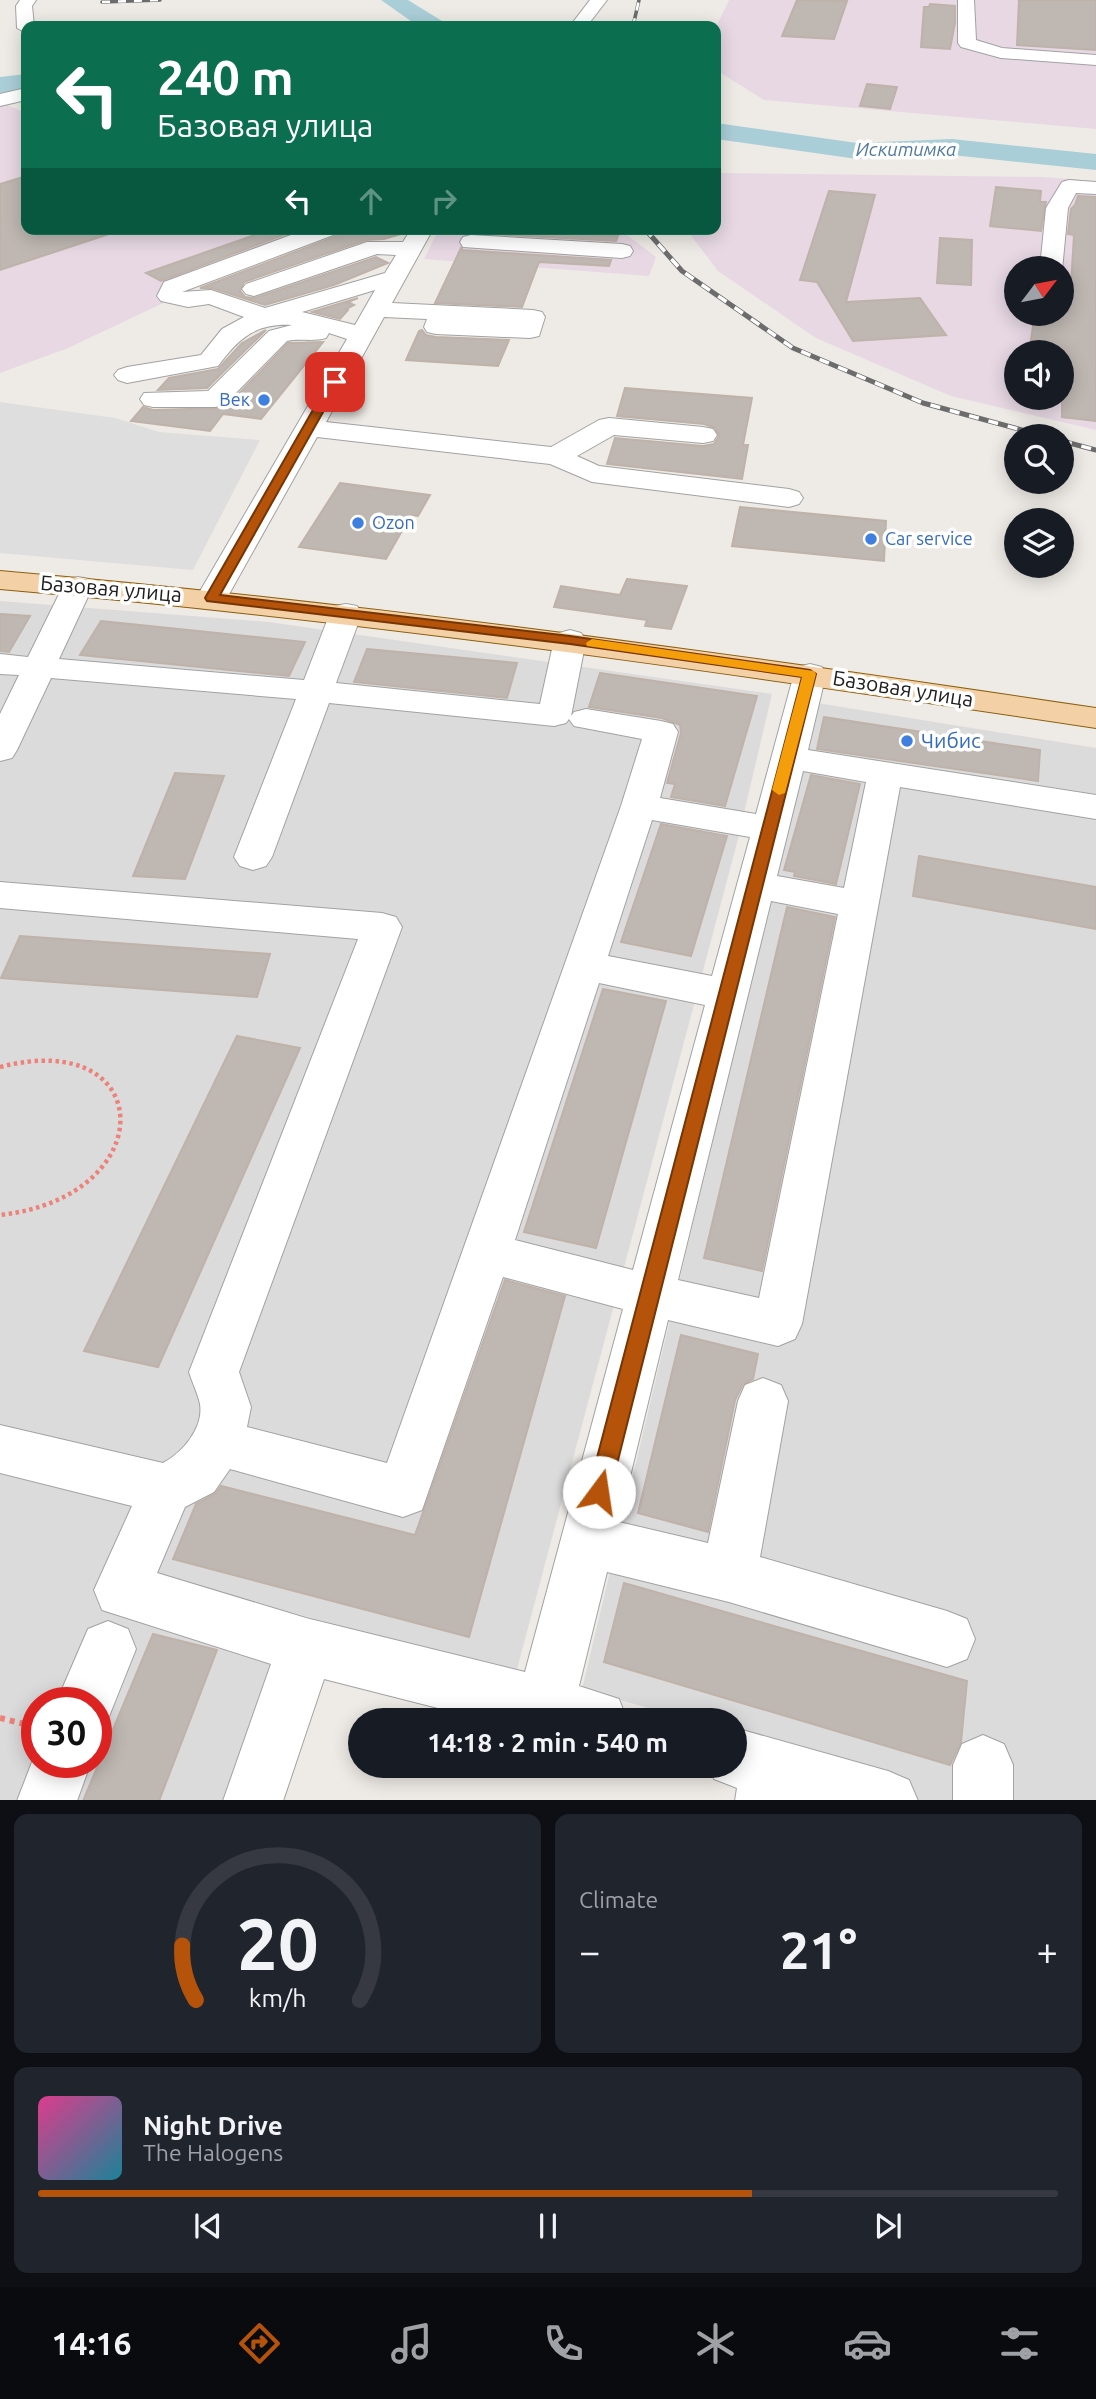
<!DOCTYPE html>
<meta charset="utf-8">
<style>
:root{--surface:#171b24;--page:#20242c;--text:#f1f3f6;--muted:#9ea1a6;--line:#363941;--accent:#b45309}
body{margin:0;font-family:Ubuntu,sans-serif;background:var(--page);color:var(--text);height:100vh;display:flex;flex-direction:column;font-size:26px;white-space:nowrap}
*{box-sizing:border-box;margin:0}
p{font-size:23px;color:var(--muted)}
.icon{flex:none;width:38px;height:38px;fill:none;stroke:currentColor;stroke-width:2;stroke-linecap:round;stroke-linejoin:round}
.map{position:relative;height:1800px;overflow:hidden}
.details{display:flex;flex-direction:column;gap:14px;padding:14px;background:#0d0f14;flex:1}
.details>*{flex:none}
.guide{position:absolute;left:21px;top:21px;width:700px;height:214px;border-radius:14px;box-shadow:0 4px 18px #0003;background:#0b6e4f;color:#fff;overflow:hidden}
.needle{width:46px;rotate:58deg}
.fabs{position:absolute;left:1004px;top:256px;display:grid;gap:14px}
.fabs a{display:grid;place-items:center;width:70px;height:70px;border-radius:50%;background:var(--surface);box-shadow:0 4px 18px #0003;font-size:35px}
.speed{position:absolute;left:21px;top:1687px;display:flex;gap:14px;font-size:35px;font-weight:700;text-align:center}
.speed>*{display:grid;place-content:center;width:91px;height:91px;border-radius:50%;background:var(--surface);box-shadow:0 4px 18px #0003;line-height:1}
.speed .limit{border:10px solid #d22;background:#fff;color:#111}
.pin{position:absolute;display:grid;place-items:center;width:60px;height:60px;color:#fff;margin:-30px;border-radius:14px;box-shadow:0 4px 10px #0006}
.me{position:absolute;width:77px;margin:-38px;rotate:14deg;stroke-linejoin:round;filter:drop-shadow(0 0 5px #0008)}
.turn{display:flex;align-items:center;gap:24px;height:147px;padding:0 21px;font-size:32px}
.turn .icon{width:91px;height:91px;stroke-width:2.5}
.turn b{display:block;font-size:49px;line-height:60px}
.lanes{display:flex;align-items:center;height:66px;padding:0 21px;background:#0003;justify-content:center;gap:35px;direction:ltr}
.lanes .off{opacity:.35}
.big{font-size:52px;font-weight:600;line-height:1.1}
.details .widget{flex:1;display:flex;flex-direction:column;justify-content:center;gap:10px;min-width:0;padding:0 24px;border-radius:14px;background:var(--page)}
.details .dial{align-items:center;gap:0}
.dial svg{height:182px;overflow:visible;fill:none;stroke:var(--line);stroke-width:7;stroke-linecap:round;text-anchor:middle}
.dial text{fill:var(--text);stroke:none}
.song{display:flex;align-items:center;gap:21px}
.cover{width:84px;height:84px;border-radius:10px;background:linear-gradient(135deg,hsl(330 70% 55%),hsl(190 70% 35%))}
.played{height:7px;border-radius:4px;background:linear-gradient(90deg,var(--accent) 70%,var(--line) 70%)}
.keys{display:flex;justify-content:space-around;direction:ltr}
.heat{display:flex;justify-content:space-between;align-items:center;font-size:38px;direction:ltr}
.details .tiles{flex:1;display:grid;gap:14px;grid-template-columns:1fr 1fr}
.widget:last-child{grid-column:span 2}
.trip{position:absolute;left:348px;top:1708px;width:399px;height:70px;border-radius:35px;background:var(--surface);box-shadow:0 4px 18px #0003;font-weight:600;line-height:70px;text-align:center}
.dock{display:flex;height:112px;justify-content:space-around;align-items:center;background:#090b0e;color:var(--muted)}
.dock .icon{width:49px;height:49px}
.dock .active{color:var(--accent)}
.dock b{font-size:32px;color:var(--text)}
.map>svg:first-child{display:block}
</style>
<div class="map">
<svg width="1096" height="1801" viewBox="0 0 1096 1801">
<rect width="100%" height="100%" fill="#eeebe6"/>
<path fill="#dcdbdb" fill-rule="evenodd" d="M0,601L269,622L772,694L737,843L516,1673L293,1613L224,1800H0ZM37,1703H96V1762H37Z
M817,703L1096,748V1800H787L735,1733V1720H690L582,1689Z"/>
<path fill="#e7d8e4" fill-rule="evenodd" d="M729,0H1096V129L764,100L716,70V27Z
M0,102L26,113V229H320L68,348L0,373Z
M716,173L1042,177L1096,181V430L951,396L816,338L718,271L686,229H716ZM1017,268H1062V313H1017ZM1017,352H1062V397H1017Z
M439,229H619L656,257L649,276L424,259Z"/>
<path fill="#dedede" d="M0,402L115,418L159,432L260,440L193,570L0,553Z"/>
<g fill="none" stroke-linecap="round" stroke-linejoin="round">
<path fill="#aaced8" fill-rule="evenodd" d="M381,0H408L442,21L446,26H418Z
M26,74V90L0,93V77Z
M716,123L857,143L952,139L1096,154V170L952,155L857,159L716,139Z"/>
</g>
<path fill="#beb7b2" stroke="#bfb2a9" stroke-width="2" d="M797,0L847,1L834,39L782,36Z
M1019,0H1096V50L1017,45Z
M930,4L955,6V23L950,49L921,47L924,7H929Z
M867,84L897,87L890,109L860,106Z
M26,176V229H109V234L0,270V184Z
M996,187L1041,191L1040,202H1046L1041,231L990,226Z
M829,191L875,195L846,302L920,298L946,335L853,341L817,282L800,280Z
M1078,196L1096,197V421L1062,417V349L1030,346L1035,313H1062V284L1071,285L1074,235L1068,234L1071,209L1075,205Z
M272,229H299L161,281L146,273Z
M341,229H403L404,233L384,239L366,240L244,282L240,291L245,297L255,298L376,257L388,263L334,285L265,305L212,288H200L337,236Z
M492,229H510L618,236L616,241L490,234Z
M940,238L972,240L971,285L937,283Z
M461,248L463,250L611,260L609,266L539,262L522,307L435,303Z
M358,298L348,302L354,305L346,309L348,310L340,319L312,312Z
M266,330L207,388L158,390L169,378L218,369L242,343Z
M422,330L426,335L436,337L509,340L498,366L406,360L419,331Z
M323,342L261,419L223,414L210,431L131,421L143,407L153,410L225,408L288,343Z
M625,388L752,398L743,445H748L742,479L607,464L615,438L703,446L714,444L719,436L715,428L704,424L617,416Z
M340,483L430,495L418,516L411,515L386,559L299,547Z
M740,507L886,521L884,561L732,546Z
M627,579L687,586L671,629L645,626L647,620L554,607L561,586L620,595Z
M0,614L30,616L9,652L0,651Z
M101,621L305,642L289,676L80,655Z
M367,649L517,663L507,698L354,682Z
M600,673L757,696L725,806L671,797L675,784L667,783L681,733L680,725L662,718L589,707Z
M824,717L1040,750L1038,781L817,749Z
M175,773L224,776L185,879L133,876Z
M811,775L860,784L836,884L794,876L795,872L784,870Z
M661,824L727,836L691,956L621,942Z
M919,856L1096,887V929L913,896Z
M787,907L835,917L762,1271L704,1258Z
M20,936L270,954L257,997L1,978Z
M603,989L666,1001L596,1248L524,1232Z
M237,1036L300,1048L158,1367L84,1351Z
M505,1280L565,1296L469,1637L173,1559L196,1504L215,1494L221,1486L415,1535Z
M681,1335L758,1354L753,1379L743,1384L735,1400L708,1532L638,1513Z
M624,1583L967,1681L961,1742L950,1765L604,1662Z
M153,1634L217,1650L159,1801H83Z"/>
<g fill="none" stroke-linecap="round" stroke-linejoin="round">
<g stroke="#a2a2a2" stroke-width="2">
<path id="minor" d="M20,0H36L32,6L34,26H26V33L17,28L16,6Z
M590,0H607L587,26H570Z
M958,0H974L976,40L1002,48L1096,55V65L1001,58L961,47L958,43Z
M26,88V100L0,106V94Z
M1069,180L1096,182V194L1076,193L1068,208L1062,270V268H1040L1046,208L1062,182Z
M307,229H339L336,234L182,292L211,290L265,308L385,273L396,255L377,254L254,296L246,294L242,289L246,284L367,242H403L411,229H433L392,303L533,310L542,312L545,317L539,336L530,338L436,334L427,332L424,327L427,319L384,317L326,422L551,447L599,420L609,418L703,427L713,429L717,435L713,441L703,443L614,435L577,456L599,466L789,489L799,492L803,498L799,504L789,507L592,482L550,464L317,437L223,605L212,607L201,605L196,598L347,339L329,333L326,338C313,342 300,338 287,341L224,405L215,407H153L144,405L140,399L144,393L208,391L269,331L292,325C255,323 238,339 218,366L127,383L118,380L114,375L118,370L127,367L201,355L222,329L244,317L209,304L188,307L161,301L157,296L164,282ZM375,290L355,325L302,312Z
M471,235L622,244L630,246L633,251L630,256L622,258L463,247L460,242L463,237Z
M78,577L89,579L93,586L59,659L304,680L330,613L335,606L346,604L357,606L362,613L336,683L540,704L554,640L559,633L570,630L581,633L586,640L571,716L574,712L586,709L661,721L673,724L678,732L660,798L756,814L794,674L798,667L810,664L822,667L826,674L808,750L1096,795V819L900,787L802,1324L795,1339L778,1346L668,1320L619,1522L708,1543L738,1401L745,1385L763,1378L781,1385L788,1401L760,1557L947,1611L967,1619L975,1639L967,1659L947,1667L729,1602L607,1572L579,1686L619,1699L627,1720H485L324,1679L283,1801H223L271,1664L102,1610L94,1590L132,1506L0,1473V1425L163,1463C182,1453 204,1428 200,1404C198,1394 192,1382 189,1372L358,939L0,908V882L382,913L396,917L402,927L239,1372L251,1407L247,1427L387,1463L621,806L642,739L574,726L569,719L566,723L554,726L329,703L272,857L266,866L253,870L240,866L234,857L296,699L51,678L17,750L12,758L0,761V714L19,675L0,674V654L28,657L63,586L67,579ZM803,771L866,782L844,888L777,876ZM652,820L750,837L712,976L608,956ZM771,901L838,914L759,1298L678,1280ZM599,983L705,1005L633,1270L515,1240ZM503,1277L623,1309L525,1672L306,1618L157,1573L185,1507L214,1492L230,1469L403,1517L422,1510Z
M108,1621L128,1629L136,1649L106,1724L96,1727V1703H56L88,1629Z
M735,1728L888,1771L909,1780L918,1801H735L737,1788L714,1779L709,1766H735Z
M983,1735L1004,1744L1013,1765V1801H953V1765L962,1744Z
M37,1749V1762H91L77,1801H17Z"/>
</g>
<g stroke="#8a5f0e" stroke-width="2">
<path id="major" d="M0,571C367,603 732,654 1096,708V728C732,673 367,621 0,589Z"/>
</g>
<path stroke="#ec8279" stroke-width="4.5" stroke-dasharray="3.5 3.5" stroke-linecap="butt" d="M0,1067C158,1026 163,1197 0,1215"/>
<path stroke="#ec8279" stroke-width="6" stroke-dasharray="5 5" stroke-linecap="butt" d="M0,1718L37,1727"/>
<use href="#minor" fill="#fff" fill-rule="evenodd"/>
<use href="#major" fill="#f3d0a6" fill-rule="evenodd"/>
<g stroke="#6c6c6c" stroke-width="3.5">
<path id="rail-far1" d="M102,2L160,0
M633,26L639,0"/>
</g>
<g stroke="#6c6c6c" stroke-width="5">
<path id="rail" d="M645,229L682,271L793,348L923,403L1044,436
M1062,441L1096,450"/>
</g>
<use href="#rail-far1" stroke="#fff" stroke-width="2.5" stroke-dasharray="8" stroke-linecap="butt"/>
<use href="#rail" stroke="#fff" stroke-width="3.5" stroke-dasharray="10" stroke-linecap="butt"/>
</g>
<path fill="#b45309" stroke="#753606" stroke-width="2" d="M335,378L340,382L220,595L570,636L810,670L816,674L610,1492L607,1499L599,1502L591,1499L588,1492L802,677L570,644L207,601L205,598L329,382Z"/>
<path fill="#f59e0b" d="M592,639L814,671L816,674L785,793L779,795L772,790L802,677L587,646L586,643Z"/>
<g fill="#3f7fe0" stroke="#fff" stroke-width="2.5">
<circle cx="264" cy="400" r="7"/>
<circle cx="358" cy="523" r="7"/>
<circle cx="871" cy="539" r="7"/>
<circle cx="907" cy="741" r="7"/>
</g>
<g text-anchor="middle" stroke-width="7" stroke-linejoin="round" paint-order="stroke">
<g font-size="18" fill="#366cbe" stroke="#fff" text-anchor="start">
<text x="250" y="406" text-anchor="end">Век</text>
<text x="372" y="529">Ozon</text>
<text x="885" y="545">Car service</text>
</g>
<g font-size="19" font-style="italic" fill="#51799e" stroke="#fff">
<text x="906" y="156">Искитимка</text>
</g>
<g font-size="21" fill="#1e1e1e" stroke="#fff">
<text transform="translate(111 589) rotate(5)" y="7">Базовая улица</text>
<text transform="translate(903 689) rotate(9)" y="7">Базовая улица</text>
</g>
<g font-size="21" fill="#366cbe" stroke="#fff" text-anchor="start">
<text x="921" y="748">Чибис</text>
</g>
</g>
</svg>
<div class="fabs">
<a><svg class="needle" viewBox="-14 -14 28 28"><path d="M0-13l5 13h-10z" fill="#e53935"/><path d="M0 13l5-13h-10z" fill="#9ea1a6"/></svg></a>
<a><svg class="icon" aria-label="sound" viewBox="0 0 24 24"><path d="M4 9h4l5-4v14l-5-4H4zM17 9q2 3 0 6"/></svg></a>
<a><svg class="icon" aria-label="search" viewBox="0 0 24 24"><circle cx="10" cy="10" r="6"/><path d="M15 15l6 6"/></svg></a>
<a><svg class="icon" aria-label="layers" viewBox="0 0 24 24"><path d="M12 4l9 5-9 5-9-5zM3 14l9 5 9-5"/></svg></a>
</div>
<div class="speed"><div class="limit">30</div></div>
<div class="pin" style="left:335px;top:382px;background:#d93025"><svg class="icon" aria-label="arrive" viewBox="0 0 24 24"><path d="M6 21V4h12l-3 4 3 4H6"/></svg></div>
<svg class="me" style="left:599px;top:1492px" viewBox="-20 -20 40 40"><circle r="19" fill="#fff"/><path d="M0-13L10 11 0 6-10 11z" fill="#b45309"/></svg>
<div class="trip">14:18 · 2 min · 540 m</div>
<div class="guide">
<div class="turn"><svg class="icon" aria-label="left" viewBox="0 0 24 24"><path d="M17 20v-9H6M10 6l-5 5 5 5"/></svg><div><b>240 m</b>Базовая улица</div></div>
<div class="lanes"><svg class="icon" aria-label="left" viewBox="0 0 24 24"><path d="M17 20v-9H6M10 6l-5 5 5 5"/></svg><svg class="icon off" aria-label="ahead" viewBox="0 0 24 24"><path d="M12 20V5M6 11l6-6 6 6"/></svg><svg class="icon off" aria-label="right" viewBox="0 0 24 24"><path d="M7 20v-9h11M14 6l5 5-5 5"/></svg></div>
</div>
</div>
<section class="details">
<div class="tiles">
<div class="widget dial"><svg viewBox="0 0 100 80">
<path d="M14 69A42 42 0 1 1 86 69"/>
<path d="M14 69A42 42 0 0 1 8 45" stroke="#b45309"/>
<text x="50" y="56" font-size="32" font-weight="700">20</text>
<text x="50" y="72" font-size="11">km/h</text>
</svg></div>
<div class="widget"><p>Climate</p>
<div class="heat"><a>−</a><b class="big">21°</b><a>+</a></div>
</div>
<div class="widget">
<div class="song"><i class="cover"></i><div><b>Night Drive</b><p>The Halogens</p></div></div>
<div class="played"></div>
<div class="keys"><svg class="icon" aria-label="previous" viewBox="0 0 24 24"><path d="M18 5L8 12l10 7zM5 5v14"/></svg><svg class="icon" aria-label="pause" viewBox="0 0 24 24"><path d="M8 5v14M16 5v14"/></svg><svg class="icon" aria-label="next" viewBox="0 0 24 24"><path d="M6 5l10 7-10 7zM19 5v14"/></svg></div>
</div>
</div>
</section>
<nav class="dock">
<b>14:16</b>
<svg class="icon active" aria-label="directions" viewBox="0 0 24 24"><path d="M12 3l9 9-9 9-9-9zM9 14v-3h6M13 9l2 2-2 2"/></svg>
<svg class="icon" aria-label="music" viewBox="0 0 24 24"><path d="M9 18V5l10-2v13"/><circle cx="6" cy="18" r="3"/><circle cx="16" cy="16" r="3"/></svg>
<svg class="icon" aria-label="phone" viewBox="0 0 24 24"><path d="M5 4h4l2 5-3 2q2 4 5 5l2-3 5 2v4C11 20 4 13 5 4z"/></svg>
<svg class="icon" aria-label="climate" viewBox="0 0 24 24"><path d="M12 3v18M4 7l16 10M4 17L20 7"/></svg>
<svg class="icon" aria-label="car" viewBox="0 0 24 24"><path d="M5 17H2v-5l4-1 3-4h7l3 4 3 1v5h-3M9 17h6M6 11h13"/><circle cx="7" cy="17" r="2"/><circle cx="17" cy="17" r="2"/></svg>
<svg class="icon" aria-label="filters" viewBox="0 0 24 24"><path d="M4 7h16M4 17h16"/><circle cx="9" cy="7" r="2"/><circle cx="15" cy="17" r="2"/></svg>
</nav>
